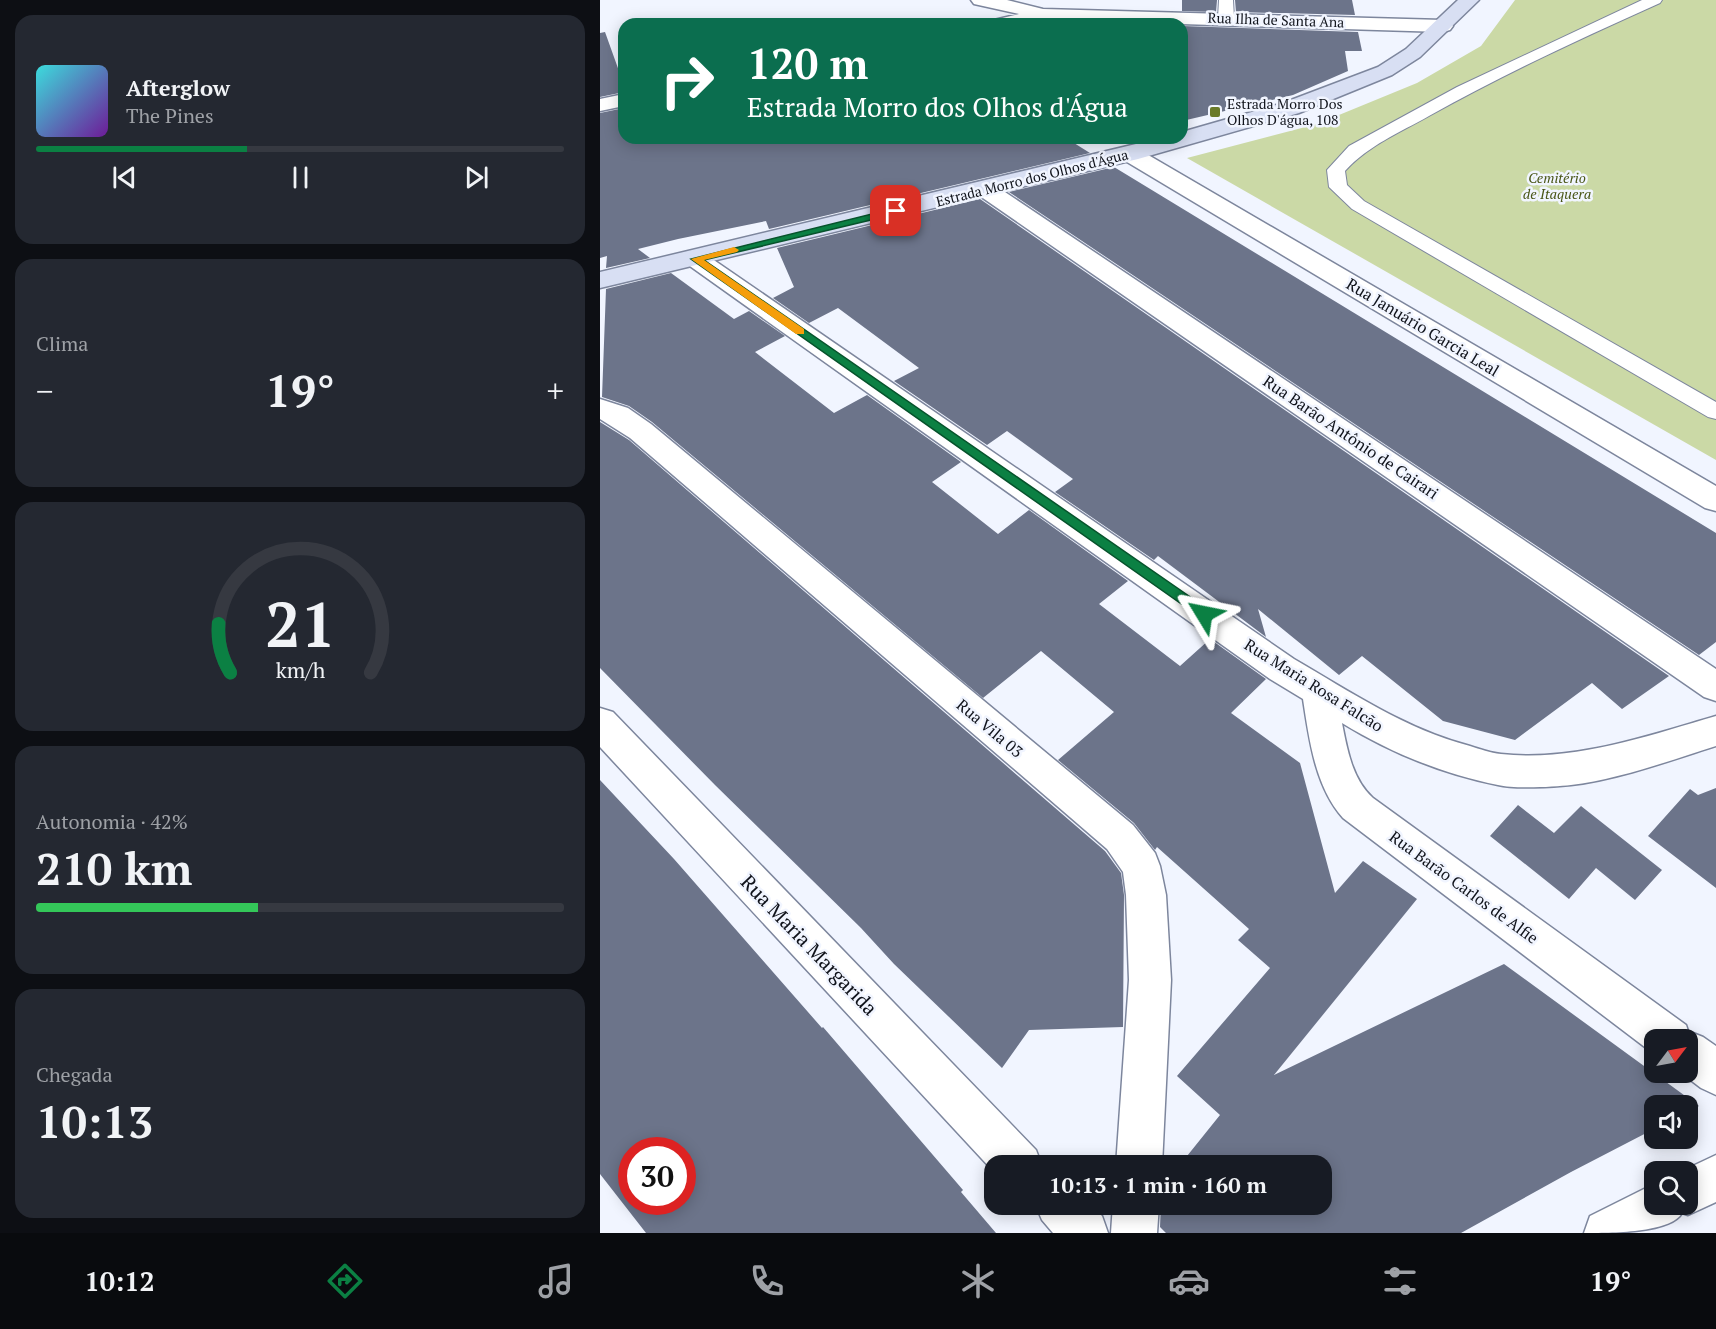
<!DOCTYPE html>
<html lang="pt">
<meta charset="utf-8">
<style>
:root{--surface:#171b24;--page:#242831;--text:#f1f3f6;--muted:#9ea1a6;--line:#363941;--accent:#0b8043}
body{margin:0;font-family:"PT Serif",serif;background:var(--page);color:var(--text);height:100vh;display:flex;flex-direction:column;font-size:22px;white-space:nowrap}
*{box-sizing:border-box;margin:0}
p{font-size:20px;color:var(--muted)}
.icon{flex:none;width:33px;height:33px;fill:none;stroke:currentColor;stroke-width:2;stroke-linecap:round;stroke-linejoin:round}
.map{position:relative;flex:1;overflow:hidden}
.panel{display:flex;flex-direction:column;gap:15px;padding:15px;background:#0d0f14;width:600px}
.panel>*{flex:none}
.hud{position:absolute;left:18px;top:18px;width:570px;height:126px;border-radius:18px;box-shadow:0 3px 15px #0003;background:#0b6e4f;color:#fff;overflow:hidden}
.needle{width:39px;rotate:58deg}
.controls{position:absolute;left:1044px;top:1029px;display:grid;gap:12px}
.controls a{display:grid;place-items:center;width:54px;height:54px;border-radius:12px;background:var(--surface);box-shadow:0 3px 15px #0003;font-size:30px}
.speed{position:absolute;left:18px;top:1137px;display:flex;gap:12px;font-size:30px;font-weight:700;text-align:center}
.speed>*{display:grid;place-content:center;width:78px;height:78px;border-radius:50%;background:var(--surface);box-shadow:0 3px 15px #0003;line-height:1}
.speed .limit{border:9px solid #d22;background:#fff;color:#111}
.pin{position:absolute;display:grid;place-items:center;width:51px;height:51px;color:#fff;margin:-26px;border-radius:12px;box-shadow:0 3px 9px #0006}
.me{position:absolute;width:66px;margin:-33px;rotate:305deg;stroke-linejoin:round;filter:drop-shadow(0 0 4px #0008)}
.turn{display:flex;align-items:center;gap:21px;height:126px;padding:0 30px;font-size:27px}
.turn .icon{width:78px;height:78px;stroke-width:2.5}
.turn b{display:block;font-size:42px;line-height:51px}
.big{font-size:45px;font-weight:600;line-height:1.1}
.panel .card{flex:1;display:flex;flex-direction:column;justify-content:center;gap:9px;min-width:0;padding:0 21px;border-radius:18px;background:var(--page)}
.panel .dial{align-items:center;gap:0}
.dial svg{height:156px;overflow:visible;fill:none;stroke:var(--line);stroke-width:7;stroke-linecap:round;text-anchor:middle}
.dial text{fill:var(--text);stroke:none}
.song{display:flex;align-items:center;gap:18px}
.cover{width:72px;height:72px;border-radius:9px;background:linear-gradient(135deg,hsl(180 70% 55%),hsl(280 70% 35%))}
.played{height:6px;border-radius:3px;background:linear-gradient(90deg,var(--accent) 40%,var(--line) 40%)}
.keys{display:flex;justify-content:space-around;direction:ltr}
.heat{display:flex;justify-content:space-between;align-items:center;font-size:33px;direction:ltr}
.charge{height:9px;border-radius:4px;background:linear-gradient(90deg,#34c759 42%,var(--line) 0)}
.trip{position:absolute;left:384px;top:1155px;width:348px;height:60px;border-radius:18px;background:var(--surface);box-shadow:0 3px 15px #0003;font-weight:600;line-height:60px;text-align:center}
.menu{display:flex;height:96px;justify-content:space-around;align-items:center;background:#090b0e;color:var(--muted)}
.menu .icon{width:42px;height:42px}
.menu .active{color:var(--accent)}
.menu b{font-size:27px;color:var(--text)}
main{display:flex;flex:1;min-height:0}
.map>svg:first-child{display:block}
</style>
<main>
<section class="panel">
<div class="card">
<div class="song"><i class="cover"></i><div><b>Afterglow</b><p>The Pines</p></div></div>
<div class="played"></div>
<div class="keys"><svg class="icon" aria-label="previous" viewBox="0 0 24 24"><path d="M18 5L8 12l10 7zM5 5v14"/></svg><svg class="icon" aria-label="pause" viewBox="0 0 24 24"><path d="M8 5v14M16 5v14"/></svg><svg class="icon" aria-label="next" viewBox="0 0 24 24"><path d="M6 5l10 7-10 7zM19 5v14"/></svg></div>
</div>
<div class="card"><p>Clima</p>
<div class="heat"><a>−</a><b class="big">19°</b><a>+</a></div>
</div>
<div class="card dial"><svg viewBox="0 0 100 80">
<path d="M14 69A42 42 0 1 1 86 69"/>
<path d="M14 69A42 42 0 0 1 8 44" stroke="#0b8043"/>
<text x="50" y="56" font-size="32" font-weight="700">21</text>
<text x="50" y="72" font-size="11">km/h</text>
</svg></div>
<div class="card"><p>Autonomia · 42%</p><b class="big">210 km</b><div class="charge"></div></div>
<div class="card"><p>Chegada</p><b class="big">10:13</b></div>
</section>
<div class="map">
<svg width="1116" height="1233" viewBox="0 0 1116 1233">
<rect width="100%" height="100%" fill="#f1f5ff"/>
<path fill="#cbd9a6" d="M915,0H1116V460L587,158L717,124L817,83L881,46Z"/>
<path fill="#6c748a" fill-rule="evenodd" d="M582,0H617L616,12L582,11Z
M635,0H752L755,15L636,12Z
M582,26L758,32L762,51H745L748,71L693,95L582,121Z
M5,32L24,85V92L0,97V33Z
M24,108V138H466L490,153L169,229L166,221L78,239L38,249L50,258L6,268L7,256L0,258V113Z
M514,167L1116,533V642L1099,655L409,192Z
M380,199L1069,676L1022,709L992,683L915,740L843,721L762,656L739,675L658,609L666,637L558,556L554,560L455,492L473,479L407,431L387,445L294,381L319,368L238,308L209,323L173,298L194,287L177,248Z
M71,273L134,319L149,311L185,336L155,352L234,413L267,395L361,462L332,482L398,534L429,510L528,581L499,604L580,666L610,639L666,679L631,713L700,763L735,893L763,861L817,899L674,1075L904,964L1099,1106L1088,1112V1106H1054V1129L971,1172L861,1233H566L560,1227L561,1204H722V1166H579L620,1115L577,1076L670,968L638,940L649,929L557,847L555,850L534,823L458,760L514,712L441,651L383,698L52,422L29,406L2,397L6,289Z
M0,422L29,440L505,851L521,873L524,895L523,1027L429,1030L402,1068L294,964L261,928L115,785L0,668Z
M0,780L74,859L222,1028L223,1027L363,1190L361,1192L396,1233H46L0,1174ZM32,1150H82V1202H32Z
M1116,788V888L1048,836L1090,789L1098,795Z
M918,805L954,833L981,806L1062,870L1035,900L996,868L969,899L890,836Z"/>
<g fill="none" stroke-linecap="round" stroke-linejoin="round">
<g stroke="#7d869d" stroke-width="2">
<path id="lane" d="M619,0H633L634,18L631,21H621L618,18Z
M1042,0H1062L1060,3C982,38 904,74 829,116C799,133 769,145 745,171L747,185L764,201L1116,402V419L1108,417L752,209L729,187L727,170L749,146L857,87Z"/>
</g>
<g stroke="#7d869d" stroke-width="3">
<path id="street" d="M371,0H407L443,9L843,20L850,22L853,26L850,30L843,32L448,20L429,24H391L394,20L419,14L374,4Z
M24,94V106L0,111V99Z
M530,147L538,149L1116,486V511L1105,508L522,159L519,154L522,149Z
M385,182L393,184L1116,669V701L1104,697L377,194L373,189L377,184Z
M96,252L105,254L694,659C751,692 805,729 870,746C880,749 890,753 901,754C974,762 1047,736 1116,716V746C1072,760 1016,780 971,785C954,787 914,789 898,785C843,774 789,752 742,723C747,749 752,779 773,798L1086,1025L1088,1031L1103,1037L1116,1046V1095L1101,1088L1080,1072H1088V1040H1054V1054L743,818C715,787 709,738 703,699L670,679L87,264L84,259L87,254Z
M0,399L28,408L51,424L533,825L555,853L560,866L566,895L571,980L562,1166H516L529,980L526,895L523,872L507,849L30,438L0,419Z
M0,708L13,712L436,1150L442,1166H394V1172L0,747Z
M1116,1155V1202L1088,1215L1082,1213C1071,1233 1010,1233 984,1233L990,1216L1054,1184V1204H1088V1172H1080Z
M435,1204H490L502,1216L508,1233H453L442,1220Z
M513,1204H559L557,1233H511Z"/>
</g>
<g stroke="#7d869d" stroke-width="3">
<path id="secondary" d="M858,0H879L820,57L792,75L699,113L538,159L0,288V272L561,138H582V132L683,103L778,67L806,49Z"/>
</g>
<use href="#lane" fill="#fff" fill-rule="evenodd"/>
<use href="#street" fill="#fff" fill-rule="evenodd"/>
<use href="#secondary" fill="#d8dff3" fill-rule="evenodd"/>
</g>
<path fill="#0b8043" stroke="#07532c" stroke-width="1.5" d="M296,208L301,211L300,213L104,260L609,610L611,614L609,617H600L91,259Z"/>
<path fill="#f59e0b" d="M134,247L139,250L137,252L104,260L204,329V334H196L91,259Z"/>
<rect fill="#6a7b29" stroke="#f1f5ff" stroke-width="2" x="609" y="106" width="12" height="12" rx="3"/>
<g text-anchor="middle" stroke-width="5" stroke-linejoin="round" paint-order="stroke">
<g font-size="14" fill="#10131b" stroke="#f1f5ff">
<text transform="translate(676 20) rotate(2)" y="5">Rua Ilha de Santa Ana</text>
<text transform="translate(432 178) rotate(-14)" y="5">Estrada Morro dos Olhos d'Água</text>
</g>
<g font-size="14" fill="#10131b" stroke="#f1f5ff" text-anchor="start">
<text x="627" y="109">Estrada Morro Dos<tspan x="627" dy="16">Olhos D'água, 108</tspan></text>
</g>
<g font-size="14" font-style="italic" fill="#485515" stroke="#f1f5ff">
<text x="957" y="183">Cemitério<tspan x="957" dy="16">de Itaquera</tspan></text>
</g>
<g font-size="16" fill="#10131b" stroke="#f1f5ff">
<text transform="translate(823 327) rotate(31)" y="6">Rua Januário Garcia Leal</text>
<text transform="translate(751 437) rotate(34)" y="6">Rua Barão Antônio de Cairari</text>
<text transform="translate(714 685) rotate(32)" y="6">Rua Maria Rosa Falcão</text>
<text transform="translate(390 728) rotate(40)" y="6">Rua Vila 03</text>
<text transform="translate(864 887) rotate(36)" y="6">Rua Barão Carlos de Alfie</text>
</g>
<g font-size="20" fill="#10131b" stroke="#f1f5ff">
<text transform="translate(209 945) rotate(46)" y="7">Rua Maria Margarida</text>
</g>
</g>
</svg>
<div class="controls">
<a><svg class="needle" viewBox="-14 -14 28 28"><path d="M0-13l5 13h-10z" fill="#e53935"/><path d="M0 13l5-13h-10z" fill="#9ea1a6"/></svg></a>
<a><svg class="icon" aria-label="sound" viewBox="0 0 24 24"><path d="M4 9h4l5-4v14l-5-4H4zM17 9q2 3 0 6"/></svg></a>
<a><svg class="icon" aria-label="search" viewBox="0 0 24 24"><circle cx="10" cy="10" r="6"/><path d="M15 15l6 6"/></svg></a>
</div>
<div class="speed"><div class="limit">30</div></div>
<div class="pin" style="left:296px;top:211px;background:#d93025"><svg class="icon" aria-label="arrive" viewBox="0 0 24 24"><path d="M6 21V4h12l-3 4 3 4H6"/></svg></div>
<svg class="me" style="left:604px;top:614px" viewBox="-20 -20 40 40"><path d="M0-17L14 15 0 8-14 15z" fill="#0b8043" stroke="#fff" stroke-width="4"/></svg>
<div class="trip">10:13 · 1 min · 160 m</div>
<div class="hud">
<div class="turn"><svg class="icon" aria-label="right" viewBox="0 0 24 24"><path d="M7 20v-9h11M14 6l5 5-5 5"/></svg><div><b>120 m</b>Estrada Morro dos Olhos d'Água</div></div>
</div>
</div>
</main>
<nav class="menu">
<b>10:12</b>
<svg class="icon active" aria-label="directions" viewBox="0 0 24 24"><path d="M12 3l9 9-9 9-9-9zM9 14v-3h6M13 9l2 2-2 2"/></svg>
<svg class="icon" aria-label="music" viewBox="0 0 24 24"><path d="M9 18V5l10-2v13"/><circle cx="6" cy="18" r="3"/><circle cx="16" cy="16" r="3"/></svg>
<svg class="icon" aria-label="phone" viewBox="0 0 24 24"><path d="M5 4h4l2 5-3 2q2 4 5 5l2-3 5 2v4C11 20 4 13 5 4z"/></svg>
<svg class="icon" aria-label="climate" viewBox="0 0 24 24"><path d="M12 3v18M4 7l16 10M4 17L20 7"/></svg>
<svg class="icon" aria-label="car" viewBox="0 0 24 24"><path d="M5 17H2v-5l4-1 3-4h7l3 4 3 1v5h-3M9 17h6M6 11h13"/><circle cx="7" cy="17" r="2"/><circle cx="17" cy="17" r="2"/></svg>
<svg class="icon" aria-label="filters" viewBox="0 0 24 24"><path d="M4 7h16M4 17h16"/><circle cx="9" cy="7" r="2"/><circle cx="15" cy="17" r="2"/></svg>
<b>19°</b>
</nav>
